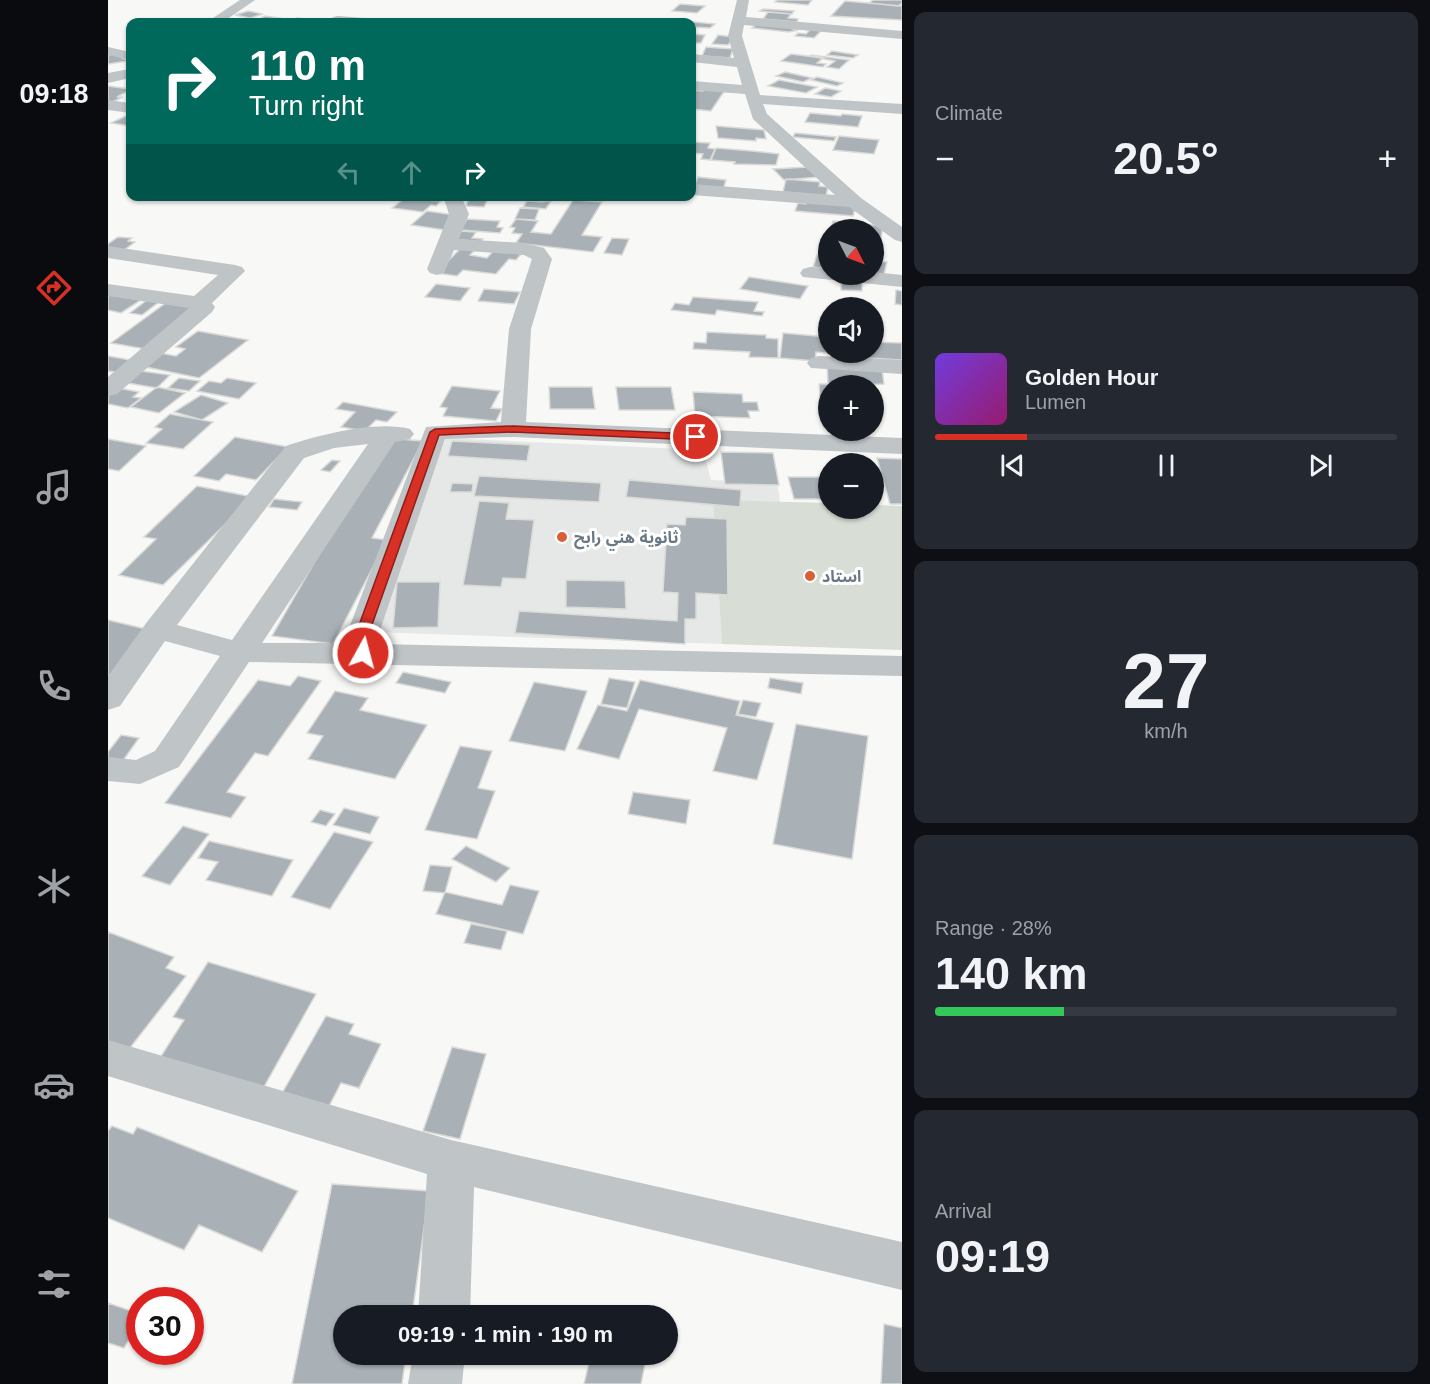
<!DOCTYPE html>
<meta charset="utf-8">
<style>
:root{--surface:#171b24;--page:#242831;--text:#f1f3f6;--muted:#9ea1a6;--line:#363941;--accent:#d93025}
body{margin:0;font-family:Helvetica,"Noto Sans Arabic",sans-serif;background:var(--page);color:var(--text);height:100vh;display:flex;flex-direction:column;font-size:22px;white-space:nowrap}
*{box-sizing:border-box;margin:0}
p{font-size:20px;color:var(--muted)}
.icon{flex:none;width:33px;height:33px;fill:none;stroke:currentColor;stroke-width:2;stroke-linecap:round;stroke-linejoin:round}
.map{position:relative;flex:1;overflow:hidden}
.details{display:flex;flex-direction:column;gap:12px;padding:12px;background:#0d0f14;width:528px}
.details>*{flex:none}
.top-card{position:absolute;left:18px;top:18px;width:570px;height:183px;border-radius:12px;box-shadow:0 2px 4px #0004;background:#00695c;color:#fff;overflow:hidden}
.needle{width:39px;rotate:132deg}
.buttons{position:absolute;left:710px;top:219px;display:grid;gap:12px}
.buttons a{display:grid;place-items:center;width:66px;height:66px;border-radius:50%;background:var(--surface);box-shadow:0 2px 4px #0004;font-size:30px}
.speed{position:absolute;left:18px;top:1287px;display:flex;gap:12px;font-size:30px;font-weight:700;text-align:center}
.speed>*{display:grid;place-content:center;width:78px;height:78px;border-radius:50%;background:var(--surface);box-shadow:0 2px 4px #0004;line-height:1}
.speed .limit{border:9px solid #d22;background:#fff;color:#111}
.pin{position:absolute;display:grid;place-items:center;width:51px;height:51px;color:#fff;margin:-26px;border:3px solid #fff;border-radius:50%;box-shadow:0 2px 6px #0007}
.me{position:absolute;width:66px;margin:-33px;rotate:7deg;stroke-linejoin:round;filter:drop-shadow(0 0 4px #0008)}
.turn{display:flex;align-items:center;gap:21px;height:126px;padding:0 24px;font-size:27px}
.turn .icon{width:78px;height:78px;stroke-width:2.5}
.turn b{display:block;font-size:42px;line-height:51px}
.lanes{display:flex;align-items:center;height:57px;padding:0 24px;background:#0003;justify-content:center;gap:30px;direction:ltr}
.lanes .off{opacity:.35}
.big{font-size:45px;font-weight:600;line-height:1.1}
.details .card{flex:1;display:flex;flex-direction:column;justify-content:center;gap:9px;min-width:0;padding:0 21px;border-radius:12px;background:var(--page)}
.details .dial{align-items:center;gap:0}
.dial b{font-size:78px;line-height:1}
.song{display:flex;align-items:center;gap:18px}
.cover{width:72px;height:72px;border-radius:9px;background:linear-gradient(135deg,hsl(260 70% 55%),hsl(320 70% 35%))}
.played{height:6px;border-radius:3px;background:linear-gradient(90deg,var(--accent) 20%,var(--line) 20%)}
.keys{display:flex;justify-content:space-around;direction:ltr}
.heat{display:flex;justify-content:space-between;align-items:center;font-size:33px;direction:ltr}
.charge{height:9px;border-radius:4px;background:linear-gradient(90deg,#34c759 28%,var(--line) 0)}
.trip{position:absolute;left:225px;top:1305px;width:345px;height:60px;border-radius:30px;background:var(--surface);box-shadow:0 2px 4px #0004;font-weight:600;line-height:60px;text-align:center}
main{display:flex;flex:1;min-height:0}
.tab-bar{display:flex;flex-direction:column;width:108px;justify-content:space-around;align-items:center;background:#090b0e;color:var(--muted)}
.tab-bar .icon{width:42px;height:42px}
.tab-bar .current{color:var(--accent)}
.tab-bar b{font-size:27px;color:var(--text)}
.map>svg:first-child{display:block}
</style>
<main>
<nav class="tab-bar">
<b>09:18</b>
<svg class="icon current" aria-label="directions" viewBox="0 0 24 24"><path d="M12 3l9 9-9 9-9-9zM9 14v-3h6M13 9l2 2-2 2"/></svg>
<svg class="icon" aria-label="music" viewBox="0 0 24 24"><path d="M9 18V5l10-2v13"/><circle cx="6" cy="18" r="3"/><circle cx="16" cy="16" r="3"/></svg>
<svg class="icon" aria-label="phone" viewBox="0 0 24 24"><path d="M5 4h4l2 5-3 2q2 4 5 5l2-3 5 2v4C11 20 4 13 5 4z"/></svg>
<svg class="icon" aria-label="climate" viewBox="0 0 24 24"><path d="M12 3v18M4 7l16 10M4 17L20 7"/></svg>
<svg class="icon" aria-label="car" viewBox="0 0 24 24"><path d="M5 17H2v-5l4-1 3-4h7l3 4 3 1v5h-3M9 17h6M6 11h13"/><circle cx="7" cy="17" r="2"/><circle cx="17" cy="17" r="2"/></svg>
<svg class="icon" aria-label="filters" viewBox="0 0 24 24"><path d="M4 7h16M4 17h16"/><circle cx="9" cy="7" r="2"/><circle cx="15" cy="17" r="2"/></svg>
</nav>
<div class="map">
<svg width="794" height="1384" viewBox="0 0 794 1384">
<rect width="100%" height="100%" fill="#f8f8f6"/>
<path fill="#e6e7e7" d="M338,438L595,450L603,480L669,482L672,502L605,500L614,644L264,632Z"/>
<path fill="#d8ddd5" d="M605,500L720,503V508H765V505L794,506V650L614,644Z"/>
<path fill="#a9b1b6" stroke="#dadad8" stroke-width="1.5" d="M669,0H704L700,5L667,2Z
M765,0H794V3L790,6L761,3Z
M737,1L794,6V20L723,16Z
M572,4L597,6L589,13L564,11Z
M655,9L686,11L684,14L652,11Z
M140,11L155,14L142,18L127,15Z
M660,12L683,14L680,18L690,19L689,22L655,19Z
M157,16L178,19L173,21L180,22L189,18L207,20L202,22H144Z
M577,21L607,24L602,28L584,27V22H575Z
M650,23L688,27L685,29L690,30L681,32L644,28Z
M703,29L714,30L706,38L687,36L690,33L698,34Z
M584,34L597,35L593,43H584Z
M610,35L626,37L620,45L604,44Z
M598,47L625,49L622,58L594,56Z
M724,51L750,55L745,58L719,55Z
M7,54L20,61L0,64V55Z
M683,54L715,58L709,63L718,64L715,67L673,61Z
M702,56L703,55L741,60L731,69L719,67L727,61Z
M677,72L704,78L695,82L668,76Z
M709,77L735,83L729,86L703,80Z
M671,80L709,87L698,93L660,86Z
M0,86L22,89V90L9,97H15L0,104Z
M597,88L617,90L603,111L584,109V90L595,91Z
M717,88L733,91L723,97L707,94Z
M702,113L733,116L734,114L754,116L750,127L697,122Z
M22,114V126L3,123Z
M608,126L656,130L658,139L648,138V141L610,138Z
M687,133L728,137L726,141L685,137Z
M731,136L771,140L766,154L725,150Z
M584,142L602,143L600,148L607,149L602,160L593,159L595,154L584,153Z
M608,148L644,151L671,154L668,165L626,164L627,162L603,160Z
M700,167L711,177L676,180L665,169Z
M590,177L618,180L615,190L586,188Z
M678,179L712,182L711,186L720,187L718,196L675,192Z
M362,196H381L376,207L358,206Z
M297,198L315,200L333,201L328,206L323,205L315,212L284,208Z
M465,200L494,202L474,235L494,237L485,252L408,243L414,234L404,233L407,228L402,227L408,219L430,221L423,232L443,234Z
M699,200L748,205L745,216L687,211L690,203L698,204Z
M419,201L434,202L443,201L438,209L415,207Z
M412,208L431,209L427,220L407,219Z
M319,211L353,216L337,230L303,225Z
M359,219L392,221L389,227L395,228L392,233L353,230Z
M725,221L775,226L773,238L765,237V230L723,229Z
M351,231L368,232L364,238L375,239L373,242L345,239Z
M10,237L24,238L20,241L27,242L12,253L0,251V244Z
M504,238L521,239L514,255L496,253Z
M354,247L368,249L362,255L379,258L387,249L414,253L408,260L401,259L388,274L355,270L349,276L328,273Z
M709,255L720,256V269L705,267Z
M765,261L779,262L776,275L768,274L770,265L765,264Z
M641,277L700,286L692,299L632,289Z
M733,278L754,280V291L733,290Z
M328,284L362,288L352,301L317,297Z
M376,289L412,292L406,304L370,301Z
M788,290L794,291V305L787,304Z
M0,294L33,300L13,313L0,310Z
M585,297L650,302L646,311L656,312L654,316L609,310L607,315L563,310L567,303L581,305Z
M39,300L51,302L34,315L22,313Z
M59,302L92,308L37,349L3,343Z
M90,331L140,340L91,378L33,366L52,353L68,356L77,349L68,347Z
M599,332L658,335V338L670,339V358L641,357L642,352L585,349L586,342L598,343Z
M675,333L720,337V352H757V357L708,352L707,361L672,358Z
M765,342L794,343V360L760,358L759,352H765Z
M0,356L28,361L14,373L0,371Z
M719,365L774,369L776,384L720,386V397H712L711,384H720Z
M33,371L62,375L49,388L19,383Z
M71,378L92,381L81,391L60,388Z
M119,378L148,383L131,399L89,391L101,381L113,383Z
M344,386L392,391L383,408L394,409L388,421L335,416L339,408L332,407Z
M5,387L31,392L25,397L33,398L20,408L0,404V391Z
M49,387L77,393L51,413L23,407Z
M441,387H484L487,409H442Z
M508,387H563L567,410H511Z
M585,392L634,394L635,402H649L651,411H640L642,418L587,416Z
M93,395L120,403L94,420L66,412Z
M235,402L289,412L279,422L268,420L257,431L233,427L247,412L228,409Z
M62,414L105,422L75,449L38,443L54,429L47,427Z
M127,437L180,447L148,480L118,474L111,481L86,476Z
M278,438L315,441L264,538L279,540L225,644L164,636Z
M0,439L38,446L11,471L0,469Z
M344,441L422,445L419,461L340,456Z
M613,452L665,453L671,485L617,484Z
M769,458L794,459V504H782Z
M224,460L232,461L222,472L213,470Z
M371,476L493,483L491,502L366,496Z
M680,477H720V499H686Z
M521,480L633,490L632,507L518,497Z
M344,483L365,484L364,492H342Z
M89,486L145,497L55,585L11,575L48,539L36,537Z
M166,499L194,502L189,510L161,507Z
M371,501L401,503L398,519L426,520L418,579L395,578L393,587L355,585Z
M578,517L619,519L620,595L588,593V619H577V644L407,633L411,611L569,621L570,593L555,592L559,524L577,525Z
M458,580L517,581L518,609L458,607Z
M289,582H332L330,627L285,628Z
M0,620L46,631L0,677Z
M295,672L343,682L337,693L288,683Z
M190,676L213,681L160,756L147,753L119,792L138,797L123,818L57,803L150,680L182,686Z
M501,678L527,682L519,708L493,704Z
M662,678L695,683L693,694L660,688Z
M532,680L632,701L628,715L666,723L649,780L605,771L619,728L531,709L511,759L469,749L490,705L519,711Z
M426,682L479,691L457,751L401,741Z
M227,691L260,698L252,710L319,725L287,779L200,759L215,736L199,733Z
M635,700L653,703L648,717L630,714Z
M688,724L760,736L744,859L665,844Z
M13,735L31,738L14,762L0,760V752Z
M352,746L384,751L370,788L387,791L369,839L317,830Z
M525,792L582,800L578,824L520,814Z
M236,808L271,817L262,834L225,825Z
M212,810L227,814L218,826L203,822Z
M75,826L101,834L62,885L34,876Z
M226,832L265,842L222,909L183,897Z
M101,841L185,860L164,896L98,880L110,862L90,858Z
M358,846L402,868L388,882L344,859Z
M322,865L344,867L337,893L315,891Z
M402,885L431,891L415,934L328,914L337,892L394,905Z
M363,924L399,931L393,950L356,943Z
M0,932L66,957L58,968L78,976L18,1053L0,1046Z
M100,962L208,994L153,1092L50,1061L76,1020L65,1017Z
M218,1016L246,1024L241,1034L273,1044L251,1088L233,1083L219,1110L173,1095Z
M344,1047L378,1054L352,1139L315,1131Z
M4,1126L25,1134L29,1127L190,1191L154,1252L91,1225L76,1250L0,1218V1131Z
M224,1184L321,1191L304,1316H236V1354H298L294,1384H184Z
M0,1303L32,1314V1320L16,1348L0,1343Z
M445,1308L484,1310V1316H445Z
M776,1324L794,1328V1384H773Z
M483,1354H539L533,1384H476Z"/>
<g fill="none" stroke-linecap="round" stroke-linejoin="round">
<path fill="#bfc4c7" fill-rule="evenodd" d="M132,0H147L115,22H99Z
M629,0H641L638,17L794,31V39L636,25L634,36L652,95L794,104V114L655,104L659,114L753,198L794,227V242L787,240L741,207L584,195V184L727,195L645,119L637,94L584,90V81L634,85L629,67L584,62V54L626,58L620,36Z
M230,16L256,18L263,22H225L223,20L225,17Z
M0,47L22,52V60L0,55Z
M22,69V78L0,83V73Z
M0,100L22,103V113L0,110Z
M335,196H353L361,214L351,239L416,243L436,248L444,259L423,329L418,422L794,438V454L405,437L337,439L270,636V644L794,656V676L141,662L71,767L32,784L0,781V757L28,760L47,751L112,656L57,641L12,706L0,710V676L39,622L178,446C210,435 269,420 302,429L306,434L302,439L287,442L154,643H239L238,636L318,427L393,422L401,329L424,259L416,255L346,250L336,273L329,275L322,273L319,269L341,214ZM260,444L124,640L69,625L196,458L226,448Z
M0,246L127,265L134,267L137,271L104,303L107,307L104,312L9,394L0,396V377L81,308L0,296V284L86,296L110,275L0,258Z
M702,267L720,268V274H765V272L794,275V287L695,277L692,273L695,269Z
M711,356L794,360V374L703,368L699,363L703,358Z
M0,1040L343,1140L794,1242V1290L366,1187L362,1316H310L319,1174L0,1076Z
M305,1354H357L354,1384H300Z"/>
</g>
<path fill="#d93025" stroke="#8d1f18" stroke-width="1.5" d="M405,426L588,434L593,437L588,440L405,432L331,435L260,636L261,653L255,657L250,656L247,636L322,432L327,429Z"/>
<g fill="#d85f36" stroke="#fff" stroke-width="2">
<circle cx="454" cy="537" r="6"/>
<circle cx="702" cy="576" r="6"/>
</g>
<g text-anchor="middle" stroke-width="6" stroke-linejoin="round" paint-order="stroke">
<g font-size="16" font-weight="bold" fill="#697885" stroke="#fff" text-anchor="start">
<text x="466" y="543">ثانوية هني رابح</text>
<text x="714" y="582">استاد</text>
</g>
</g>
</svg>
<div class="buttons">
<a><svg class="needle" viewBox="-14 -14 28 28"><path d="M0-13l5 13h-10z" fill="#e53935"/><path d="M0 13l5-13h-10z" fill="#9ea1a6"/></svg></a>
<a><svg class="icon" aria-label="sound" viewBox="0 0 24 24"><path d="M4 9h4l5-4v14l-5-4H4zM17 9q2 3 0 6"/></svg></a>
<a>+</a>
<a>−</a>
</div>
<div class="speed"><div class="limit">30</div></div>
<div class="pin" style="left:588px;top:437px;background:#d93025"><svg class="icon" aria-label="arrive" viewBox="0 0 24 24"><path d="M6 21V4h12l-3 4 3 4H6"/></svg></div>
<svg class="me" style="left:255px;top:653px" viewBox="-20 -20 40 40"><circle r="17" fill="#d93025" stroke="#fff" stroke-width="3"/><path d="M0-11L8 9 0 5-8 9z" fill="#fff"/></svg>
<div class="trip">09:19 · 1 min · 190 m</div>
<div class="top-card">
<div class="turn"><svg class="icon" aria-label="right" viewBox="0 0 24 24"><path d="M7 20v-9h11M14 6l5 5-5 5"/></svg><div><b>110 m</b>Turn right</div></div>
<div class="lanes"><svg class="icon off" aria-label="left" viewBox="0 0 24 24"><path d="M17 20v-9H6M10 6l-5 5 5 5"/></svg><svg class="icon off" aria-label="ahead" viewBox="0 0 24 24"><path d="M12 20V5M6 11l6-6 6 6"/></svg><svg class="icon" aria-label="right" viewBox="0 0 24 24"><path d="M7 20v-9h11M14 6l5 5-5 5"/></svg></div>
</div>
</div>
<section class="details">
<div class="card"><p>Climate</p>
<div class="heat"><a>−</a><b class="big">20.5°</b><a>+</a></div>
</div>
<div class="card">
<div class="song"><i class="cover"></i><div><b>Golden Hour</b><p>Lumen</p></div></div>
<div class="played"></div>
<div class="keys"><svg class="icon" aria-label="previous" viewBox="0 0 24 24"><path d="M18 5L8 12l10 7zM5 5v14"/></svg><svg class="icon" aria-label="pause" viewBox="0 0 24 24"><path d="M8 5v14M16 5v14"/></svg><svg class="icon" aria-label="next" viewBox="0 0 24 24"><path d="M6 5l10 7-10 7zM19 5v14"/></svg></div>
</div>
<div class="card dial"><b>27</b><p>km/h</p></div>
<div class="card"><p>Range · 28%</p><b class="big">140 km</b><div class="charge"></div></div>
<div class="card"><p>Arrival</p><b class="big">09:19</b></div>
</section>
</main>
